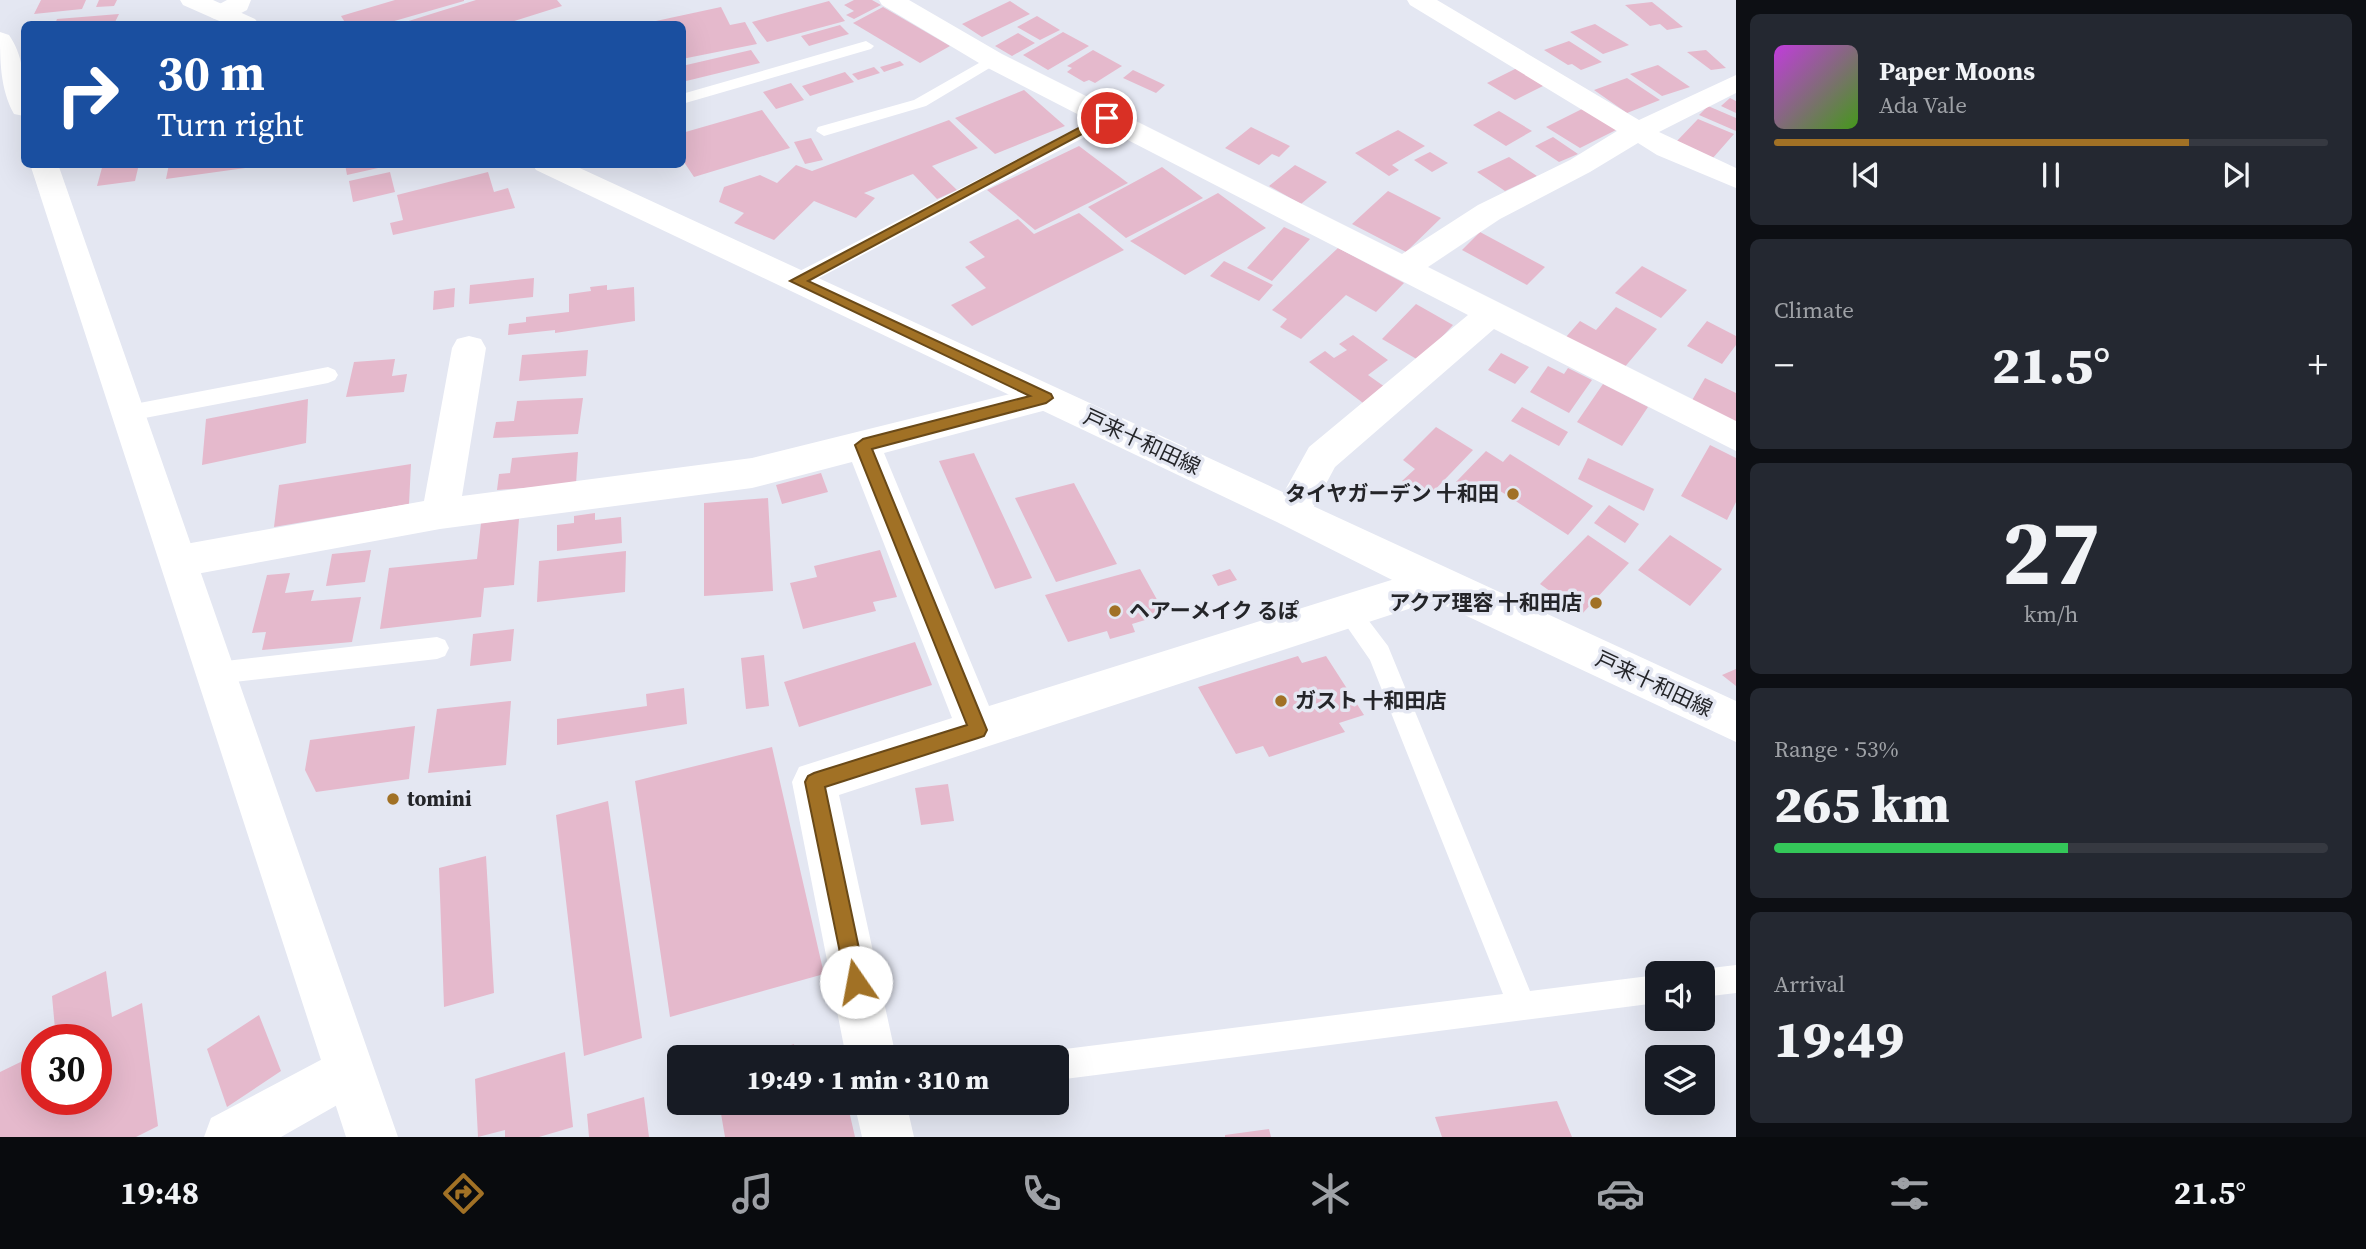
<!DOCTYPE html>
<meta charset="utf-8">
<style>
:root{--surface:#171b24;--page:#242831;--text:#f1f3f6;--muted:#9ea1a6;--line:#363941;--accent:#a17125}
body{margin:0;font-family:"Source Serif 4","Noto Sans JP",serif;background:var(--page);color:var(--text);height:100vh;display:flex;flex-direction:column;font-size:26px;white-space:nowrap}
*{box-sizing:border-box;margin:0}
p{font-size:23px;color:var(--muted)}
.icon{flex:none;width:38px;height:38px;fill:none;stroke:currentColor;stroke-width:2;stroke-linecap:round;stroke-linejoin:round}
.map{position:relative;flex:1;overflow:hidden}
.details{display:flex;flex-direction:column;gap:14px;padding:14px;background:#0d0f14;width:630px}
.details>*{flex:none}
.hud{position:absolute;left:21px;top:21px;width:665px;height:147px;border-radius:10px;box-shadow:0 7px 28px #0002;background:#1a4fa0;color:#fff;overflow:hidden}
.tools{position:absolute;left:1645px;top:961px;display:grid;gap:14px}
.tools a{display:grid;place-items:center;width:70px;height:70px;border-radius:10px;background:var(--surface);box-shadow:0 7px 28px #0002;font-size:35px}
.speed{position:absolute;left:21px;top:1024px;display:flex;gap:14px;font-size:35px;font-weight:700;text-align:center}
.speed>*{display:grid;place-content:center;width:91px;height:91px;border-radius:50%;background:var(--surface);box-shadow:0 7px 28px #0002;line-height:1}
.speed .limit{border:10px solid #d22;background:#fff;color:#111}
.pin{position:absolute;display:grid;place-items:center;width:60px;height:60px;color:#fff;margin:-30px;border:4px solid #fff;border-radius:50%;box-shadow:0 2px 7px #0007}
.me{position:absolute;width:77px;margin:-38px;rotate:348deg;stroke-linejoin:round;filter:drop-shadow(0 0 5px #0008)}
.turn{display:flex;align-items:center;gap:24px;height:147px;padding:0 21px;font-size:32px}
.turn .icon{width:91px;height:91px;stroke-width:2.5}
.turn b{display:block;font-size:49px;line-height:60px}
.big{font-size:52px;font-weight:800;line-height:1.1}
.details .tile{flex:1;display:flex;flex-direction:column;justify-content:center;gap:10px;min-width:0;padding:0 24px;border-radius:10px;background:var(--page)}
.details .dial{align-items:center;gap:0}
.dial b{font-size:91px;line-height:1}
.song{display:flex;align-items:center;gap:21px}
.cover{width:84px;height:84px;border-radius:10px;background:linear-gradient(135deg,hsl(290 70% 55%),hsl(100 70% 35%))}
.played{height:7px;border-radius:4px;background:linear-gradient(90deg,var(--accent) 75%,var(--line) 75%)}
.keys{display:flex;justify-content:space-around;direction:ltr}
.heat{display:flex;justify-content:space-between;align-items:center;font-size:38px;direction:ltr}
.charge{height:10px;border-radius:5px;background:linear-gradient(90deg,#34c759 53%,var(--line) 0)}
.trip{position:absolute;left:667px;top:1045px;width:402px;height:70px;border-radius:10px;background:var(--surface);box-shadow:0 7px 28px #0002;font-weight:800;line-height:70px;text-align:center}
.menu{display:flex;height:112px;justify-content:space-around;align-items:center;background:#090b0e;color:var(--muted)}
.menu .icon{width:49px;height:49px}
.menu .active{color:var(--accent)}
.menu b{font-size:32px;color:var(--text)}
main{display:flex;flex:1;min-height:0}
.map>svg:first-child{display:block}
</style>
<main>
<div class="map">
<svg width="1736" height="1137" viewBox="0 0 1736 1137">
<rect width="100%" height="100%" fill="#e4e7f2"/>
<path fill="#e5b9cc" d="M41,0H86L82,9L34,14Z
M99,0H117L114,6L96,7Z
M395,0H464V1L384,24H346L341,16Z
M476,0H557L562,6L505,24H399Z
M854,0H872L881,5L854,19L846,15L854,11L844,5Z
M829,1L845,21L767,42L752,22Z
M1010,1L1030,14L982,37L962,24Z
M1652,2L1683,27L1667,30L1660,24L1650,26L1625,5Z
M721,7L730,25L745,22L757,44L682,59V24H642Z
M883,7L950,46L920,63L853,23Z
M119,14L114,24H55L57,19Z
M1037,16L1060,30L1040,40L1017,27Z
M1595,24L1629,45L1603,54L1570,32Z
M840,25L849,34L809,46L801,36Z
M1063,32L1089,46L1048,70L1023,55Z
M1018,33L1035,43L1012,56L995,46Z
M1569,41L1602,62L1581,70L1572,64L1568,65L1544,50Z
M751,50L760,63L682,82V66Z
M1093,50L1122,66L1095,83L1089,80L1084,82L1067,72L1072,68L1067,66Z
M1706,50L1726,68L1711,70L1687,52Z
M900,61L904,65L884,72L880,67Z
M1658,65L1690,87L1662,96L1630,74Z
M874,67L880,73L858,80L852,74Z
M1517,68L1545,85L1515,100L1487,83Z
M1133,70L1165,85L1156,93L1123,78Z
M845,72L854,82L810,96L802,86Z
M1627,78L1660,100L1627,113L1594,90Z
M791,83L804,100L776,109L763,92Z
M1024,90L1065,126L995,154L955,118Z
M1730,98L1736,101V113L1721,106Z
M1708,106L1736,118V131L1699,115Z
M1586,107L1620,128L1580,148L1546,127Z
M762,110L790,148L694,177L682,159V133Z
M1499,111L1532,131L1506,146L1473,125Z
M1698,119L1734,134L1712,159L1675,143Z
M949,120L978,148L932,166L957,190L937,199L913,174L864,193L875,198L856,218L814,201L774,240L734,223L744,213L719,202L724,187L760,175L777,183L796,165L812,171Z
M1251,127L1290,146L1279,157L1272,154L1259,165L1225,148Z
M1398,130L1425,146L1392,165L1399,170L1389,176L1355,153Z
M1553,137L1578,154L1559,162L1535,146Z
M811,138L823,160L805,164L794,142Z
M1079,146L1128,183L1035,230L987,190Z
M1430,152L1448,163L1432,172L1414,160Z
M1509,157L1537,176L1505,191L1477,172Z
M103,164H139L135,181L97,186Z
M169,164H259V166L166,179Z
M345,164H387V166L347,175Z
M1295,165L1327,182L1301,204L1269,186Z
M1162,167L1203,198L1126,238L1088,207Z
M390,172L395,192L353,202L349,181Z
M488,172L494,192L508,188L515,208L393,235L390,223L403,220L397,195Z
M1388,191L1441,218L1406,252L1352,224Z
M1218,193L1266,228L1185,275L1130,241Z
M1079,213L1124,250L972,326L951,305L986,288L965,267L985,257L969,242L1018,219L1034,234Z
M1284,227L1310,239L1272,281L1247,268Z
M1480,232L1545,267L1527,285L1462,250Z
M1338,248L1404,283L1376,312L1346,295L1301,339L1280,327L1287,319L1272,310Z
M1224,261L1273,285L1259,301L1210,276Z
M1642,266L1687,290L1661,318L1615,293Z
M534,278L533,297L469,304L470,285Z
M607,285V290L634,287L635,321L555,333V330L508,335L509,324L526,322V317L569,312V294L591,291L590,287Z
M455,288L454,307L433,310L434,291Z
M1416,304L1453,325L1420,361L1382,339Z
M1616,307L1657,329L1623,369L1566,337L1580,321L1596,330Z
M1707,321L1736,336V345L1722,364L1687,346Z
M1353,335L1388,360L1368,375L1385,387L1363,403L1309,362L1325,351L1334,358L1347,350L1339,344Z
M588,350L586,376L519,381L522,355Z
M1501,353L1529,367L1515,384L1488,370Z
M395,359L392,376L407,374L404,392L346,397L354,362Z
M1548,366L1564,374L1568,368L1592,380L1569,413L1530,392Z
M1705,378L1736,393V423L1691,402Z
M1603,384L1648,407L1622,446L1577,422Z
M583,398L578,434L493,438L496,422L514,421L517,401Z
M308,399L306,443L202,465L206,419Z
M1522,407L1568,432L1559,446L1511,421Z
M1436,427L1473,450L1427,498L1402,481L1415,469L1403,460Z
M1710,445L1736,458V502L1727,520L1681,496Z
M1486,451L1503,462L1510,454L1593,506L1568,535L1494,487L1482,500L1456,482Z
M578,452L576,484L497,490L499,474L510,473L512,458Z
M974,453L1032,578L995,589L939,461Z
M1588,458L1654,489L1644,511L1578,479Z
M411,464L409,504L274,527L279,485Z
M821,473L828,492L782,504L776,485Z
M1074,483L1117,564L1056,582L1015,498Z
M768,498L773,591L704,596V503Z
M1609,505L1639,524L1625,543L1594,523Z
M595,513V520L621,517L622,543L557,551V525L574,523V516Z
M519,519L514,585L484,588L481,617L380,629L389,568L477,559L481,523Z
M1588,535L1629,563L1582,614L1540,584Z
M1670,535L1722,569L1690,606L1638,570Z
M371,550L365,582L326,586L332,554Z
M880,550L897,597L873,602L876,611L803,629L790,583L817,577L814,566Z
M626,551L625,592L537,602L539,561Z
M1140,569L1165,614L1132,624L1135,632L1110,639L1107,631L1068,642L1045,595Z
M1230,569L1237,580L1218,586L1212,575Z
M290,573L285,593L314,590L311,601L361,597L352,642L262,650L266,632L252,633L267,575Z
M514,629L511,661L470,666L473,634Z
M915,642L932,685L799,727L784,682Z
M764,655L769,706L746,709L741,658Z
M1298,656L1302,663L1326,656L1364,715L1339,723L1345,732L1269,757L1263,746L1236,754L1198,687Z
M1736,669V686L1722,675Z
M684,688L687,724L557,745V719L647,706L646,694Z
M511,701L506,765L428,773L437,709Z
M415,726L409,779L316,792L305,770L310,740Z
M772,747L824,974L670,1017L635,781Z
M948,784L954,821L921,825L915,788Z
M608,801L642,1038L584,1056L556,815Z
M486,856L494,993L444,1007L439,868Z
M106,971L112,1017L142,1003L158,1126L136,1137H0V1072L37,1054V1099H96V1040H56L52,996Z
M259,1015L281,1071L227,1107L207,1049Z
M794,1044L796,1057H756V1056Z
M565,1052L573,1127L539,1137H505V1130L478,1137L475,1079Z
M644,1097L649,1137H589L587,1114Z
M1557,1101L1572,1137H1442L1435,1117Z
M719,1102H847L855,1137H725Z
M1269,1129L1271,1137H1225V1135Z"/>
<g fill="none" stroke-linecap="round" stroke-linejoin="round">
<path fill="#fff" fill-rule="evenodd" d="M866,41L874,46L871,49L682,104V94Z
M993,55L998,57L1001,60L998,63L926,106L824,136L816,131L818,127L914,100Z
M1107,113L1115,118L1113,122L804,286H790L788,281L790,276Z
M328,367L335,370L338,375L335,380L328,383L129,421L122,419L119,413L122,407L129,405Z
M1348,601L1356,604L1388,646L1530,991L1657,975V1003L1057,1080V1057H1045L1057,1050L1503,994L1370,660L1336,611L1340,604Z
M437,637L445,640L449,648L445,656L437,659L217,684L208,681L205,673L208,665L217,662Z
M1736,965V993L1703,997V973H1693L1703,969Z"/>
<path fill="#fff" fill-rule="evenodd" d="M227,0H251L247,10C235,16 226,22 212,18L209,13L212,8Z
M879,0H909L1002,54L1402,254L1478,205L1570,160L1617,131L1410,5L1407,0H1437L1639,120L1736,75V93L1659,132L1736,168V188L1657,155L1638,143L1590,172L1500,219L1428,267L1736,421V451L1494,329L1335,467L1305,523L1292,527L1279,523L1273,512L1309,447L1468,315L984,66L882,5Z
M469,336L481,339L486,348L462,496L752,458L1046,385L1058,389L1063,398L1058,407L884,453L989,706L1436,566L1450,571L1455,583L1450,595L1436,600L839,795L896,1057H846L792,782L799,767L952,718L852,462L752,488L440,529L180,577L166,573L161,561L166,549L180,545L424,501L452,348L457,339Z
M349,1045L367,1052L374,1070L367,1088L281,1137H204L211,1118Z
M854,1102H906L914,1137H862Z"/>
<path fill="#fff" fill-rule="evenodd" d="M180,0H213L255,19L259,24H226L183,5Z
M0,32L9,35C26,59 24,88 24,116L14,114C0,89 0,60 0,32Z
M30,164H58L398,1137H346Z
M532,164H571L1736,701V742L1422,595L1279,523L536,170Z"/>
</g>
<path fill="#a17125" stroke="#694918" stroke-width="2" d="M1103,115L1112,118L808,281L1051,394L1053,398L1046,403L872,449L987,730L984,736L978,738L825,787L866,982L863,989L856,992L848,989L846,982L805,782L808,776L814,773L967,725L855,445L863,439L1030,396L790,281Z"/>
<g fill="#a17125" stroke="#e4e7f2" stroke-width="2.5">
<circle cx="1513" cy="494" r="7"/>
<circle cx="1596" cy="603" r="7"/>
<circle cx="1115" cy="611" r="7"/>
<circle cx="1281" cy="701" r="7"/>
<circle cx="393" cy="799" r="7"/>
</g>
<g text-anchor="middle" stroke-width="7" stroke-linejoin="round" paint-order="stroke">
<g font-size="21" fill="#242529" stroke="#e4e7f2">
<text transform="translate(1142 442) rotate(25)" y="7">戸来十和田線</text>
<text transform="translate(1654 684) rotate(25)" y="7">戸来十和田線</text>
</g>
<g font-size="21" font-weight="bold" fill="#242529" stroke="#e4e7f2" text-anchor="start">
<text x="1499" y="501" text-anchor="end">タイヤガーデン 十和田</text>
<text x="1582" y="610" text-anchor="end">アクア理容 十和田店</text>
<text x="1129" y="618">ヘアーメイク るぽ</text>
<text x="1295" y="708">ガスト 十和田店</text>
<text x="407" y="806">tomini</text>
</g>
</g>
</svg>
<div class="tools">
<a><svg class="icon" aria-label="sound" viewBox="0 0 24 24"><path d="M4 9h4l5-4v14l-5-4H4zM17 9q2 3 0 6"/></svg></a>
<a><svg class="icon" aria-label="layers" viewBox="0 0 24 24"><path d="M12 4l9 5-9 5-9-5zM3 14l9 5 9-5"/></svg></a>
</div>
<div class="speed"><div class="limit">30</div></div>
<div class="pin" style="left:1107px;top:118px;background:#d93025"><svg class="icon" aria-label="arrive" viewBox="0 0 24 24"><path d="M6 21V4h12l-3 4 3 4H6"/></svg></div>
<svg class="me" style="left:856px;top:982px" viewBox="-20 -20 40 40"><circle r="19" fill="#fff"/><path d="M0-13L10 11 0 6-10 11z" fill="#a17125"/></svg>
<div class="trip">19:49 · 1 min · 310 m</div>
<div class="hud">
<div class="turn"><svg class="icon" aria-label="right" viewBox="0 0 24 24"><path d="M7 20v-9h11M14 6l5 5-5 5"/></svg><div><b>30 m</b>Turn right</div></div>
</div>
</div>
<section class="details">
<div class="tile">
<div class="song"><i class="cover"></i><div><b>Paper Moons</b><p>Ada Vale</p></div></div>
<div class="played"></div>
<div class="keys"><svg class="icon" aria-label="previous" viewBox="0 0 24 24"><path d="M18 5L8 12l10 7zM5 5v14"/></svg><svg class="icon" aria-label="pause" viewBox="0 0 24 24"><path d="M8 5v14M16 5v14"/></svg><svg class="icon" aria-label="next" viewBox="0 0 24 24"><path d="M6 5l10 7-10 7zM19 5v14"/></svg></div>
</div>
<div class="tile"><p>Climate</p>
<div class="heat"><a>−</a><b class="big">21.5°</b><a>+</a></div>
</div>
<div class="tile dial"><b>27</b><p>km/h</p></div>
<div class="tile"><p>Range · 53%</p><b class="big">265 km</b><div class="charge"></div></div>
<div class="tile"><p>Arrival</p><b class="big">19:49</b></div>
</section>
</main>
<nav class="menu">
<b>19:48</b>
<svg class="icon active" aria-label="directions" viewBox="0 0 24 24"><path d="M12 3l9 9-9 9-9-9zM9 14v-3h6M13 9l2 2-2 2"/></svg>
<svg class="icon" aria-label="music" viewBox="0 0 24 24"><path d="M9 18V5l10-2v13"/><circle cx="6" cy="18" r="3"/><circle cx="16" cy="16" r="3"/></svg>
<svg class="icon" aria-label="phone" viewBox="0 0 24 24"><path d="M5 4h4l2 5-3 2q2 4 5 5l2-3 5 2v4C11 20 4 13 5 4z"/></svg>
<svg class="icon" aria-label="climate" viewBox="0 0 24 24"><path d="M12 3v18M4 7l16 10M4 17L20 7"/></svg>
<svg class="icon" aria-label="car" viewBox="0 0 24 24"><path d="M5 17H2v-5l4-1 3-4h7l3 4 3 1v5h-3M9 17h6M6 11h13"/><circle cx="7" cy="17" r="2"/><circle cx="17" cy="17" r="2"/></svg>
<svg class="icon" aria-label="filters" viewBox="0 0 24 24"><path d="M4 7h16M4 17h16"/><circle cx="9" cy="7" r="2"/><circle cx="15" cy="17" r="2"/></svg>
<b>21.5°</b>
</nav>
